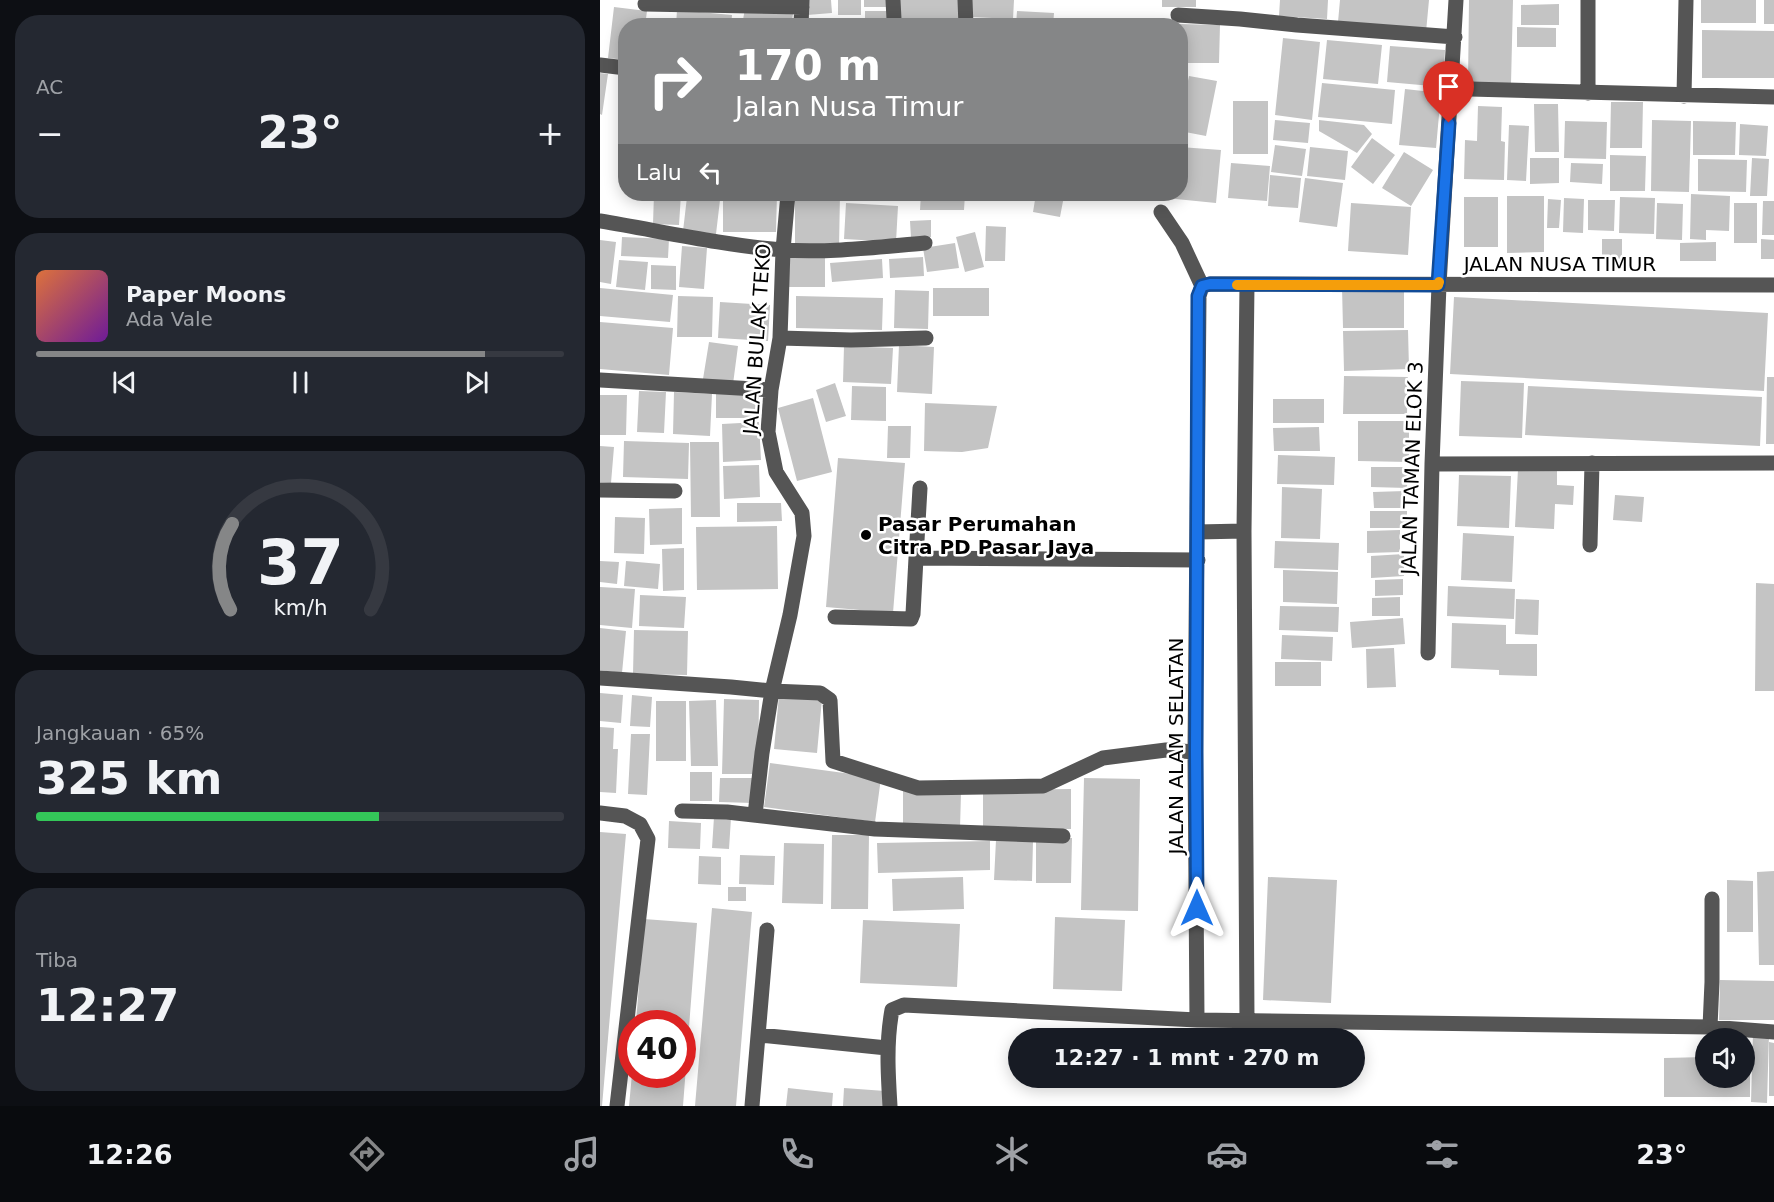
<!DOCTYPE html>
<html lang="id">
<meta charset="utf-8">
<style>
:root{--surface:#171b24;--page:#242831;--text:#f1f3f6;--muted:#9ea1a6;--line:#363941;--accent:#858687}
body{margin:0;font-family:"DejaVu Sans",sans-serif;background:var(--page);color:var(--text);height:100vh;display:flex;flex-direction:column;font-size:22px;white-space:nowrap}
*{box-sizing:border-box;margin:0}
p{font-size:20px;color:var(--muted)}
.icon{flex:none;width:33px;height:33px;fill:none;stroke:currentColor;stroke-width:2;stroke-linecap:round;stroke-linejoin:round}
.map{position:relative;flex:1;overflow:hidden}
.drawer{display:flex;flex-direction:column;gap:15px;padding:15px;background:#0d0f14;width:600px}
.drawer>*{flex:none}
.guide{position:absolute;left:18px;top:18px;width:570px;height:183px;border-radius:24px;box-shadow:0 3px 15px #0003;background:#858687;color:#fff;overflow:hidden}
.fabs{position:absolute;left:1095px;top:1028px;display:grid;gap:12px}
.fabs a{display:grid;place-items:center;width:60px;height:60px;border-radius:50%;background:var(--surface);box-shadow:0 3px 15px #0003;font-size:30px}
.speed{position:absolute;left:18px;top:1010px;display:flex;gap:12px;font-size:30px;font-weight:700;text-align:center}
.speed>*{display:grid;place-content:center;width:78px;height:78px;border-radius:50%;background:var(--surface);box-shadow:0 3px 15px #0003;line-height:1}
.speed .limit{border:9px solid #d22;background:#fff;color:#111}
.pin{position:absolute;display:grid;place-items:center;width:51px;height:51px;color:#fff;margin:-62px -26px;border-radius:50% 50% 50% 0;rotate:-45deg;box-shadow:0 0 6px #0007}
.pin .icon{rotate:45deg}
.me{position:absolute;width:66px;margin:-33px;rotate:0deg;stroke-linejoin:round;filter:drop-shadow(0 0 4px #0008)}
.turn{display:flex;align-items:center;gap:21px;height:126px;padding:0 18px;font-size:27px}
.turn .icon{width:78px;height:78px;stroke-width:2.5}
.turn b{display:block;font-size:42px;line-height:51px}
.then{display:flex;align-items:center;height:57px;padding:0 18px;background:#0003;gap:12px;font-size:22px}
.big{font-size:45px;font-weight:600;line-height:1.1}
.drawer .tile{flex:1;display:flex;flex-direction:column;justify-content:center;gap:9px;min-width:0;padding:0 21px;border-radius:24px;background:var(--page)}
.drawer .dial{align-items:center;gap:0}
.dial svg{height:156px;overflow:visible;fill:none;stroke:var(--line);stroke-width:7;stroke-linecap:round;text-anchor:middle}
.dial text{fill:var(--text);stroke:none}
.song{display:flex;align-items:center;gap:18px}
.cover{width:72px;height:72px;border-radius:9px;background:linear-gradient(135deg,hsl(20 70% 55%),hsl(280 70% 35%))}
.played{height:6px;border-radius:3px;background:linear-gradient(90deg,var(--accent) 85%,var(--line) 85%)}
.keys{display:flex;justify-content:space-around;direction:ltr}
.heat{display:flex;justify-content:space-between;align-items:center;font-size:33px;direction:ltr}
.charge{height:9px;border-radius:4px;background:linear-gradient(90deg,#34c759 65%,var(--line) 0)}
.trip{position:absolute;left:408px;top:1028px;width:357px;height:60px;border-radius:30px;background:var(--surface);box-shadow:0 3px 15px #0003;font-weight:600;line-height:60px;text-align:center}
.menu{display:flex;height:96px;justify-content:space-around;align-items:center;background:#090b0e;color:var(--muted)}
.menu .icon{width:42px;height:42px}
.menu .current{color:var(--accent)}
.menu b{font-size:27px;color:var(--text)}
main{display:flex;flex:1;min-height:0}
.map>svg:first-child{display:block}
</style>
<main>
<section class="drawer">
<div class="tile"><p>AC</p>
<div class="heat"><a>−</a><b class="big">23°</b><a>+</a></div>
</div>
<div class="tile">
<div class="song"><i class="cover"></i><div><b>Paper Moons</b><p>Ada Vale</p></div></div>
<div class="played"></div>
<div class="keys"><svg class="icon" aria-label="previous" viewBox="0 0 24 24"><path d="M18 5L8 12l10 7zM5 5v14"/></svg><svg class="icon" aria-label="pause" viewBox="0 0 24 24"><path d="M8 5v14M16 5v14"/></svg><svg class="icon" aria-label="next" viewBox="0 0 24 24"><path d="M6 5l10 7-10 7zM19 5v14"/></svg></div>
</div>
<div class="tile dial"><svg viewBox="0 0 100 80">
<path d="M14 69A42 42 0 1 1 86 69"/>
<path d="M14 69A42 42 0 0 1 15 25" stroke="#858687"/>
<text x="50" y="56" font-size="32" font-weight="700">37</text>
<text x="50" y="72" font-size="11">km/h</text>
</svg></div>
<div class="tile"><p>Jangkauan · 65%</p><b class="big">325 km</b><div class="charge"></div></div>
<div class="tile"><p>Tiba</p><b class="big">12:27</b></div>
</section>
<div class="map">
<svg width="1174" height="1106" viewBox="0 0 1174 1106">
<rect width="100%" height="100%" fill="#fff"/>
<path fill="#c4c4c4" d="M206,0H231L232,13L207,15Z
M238,0H261V15H238Z
M264,0H287L288,7H264Z
M298,0H365L364,26H297Z
M372,0H414L413,19L371,17Z
M562,0H596V7H562Z
M680,0H728L727,19L679,16Z
M740,0H829L826,32L738,22Z
M869,0H913L911,84H868Z
M1101,0H1156V23H1101Z
M1164,0H1174V24H1164Z
M959,4V25H921V5Z
M14,7L47,11L45,26H26V60L8,58Z
M145,8L193,14L191,26H142Z
M77,10L132,15L131,26H76Z
M265,11H291V26H265Z
M417,11L454,13L453,26H416Z
M376,22L408,23V26H376Z
M212,23H256V26H212Z
M580,24L620,25L619,63H580Z
M917,27L956,28V47H917Z
M1102,30L1174,31V78H1102Z
M683,38L720,42L712,120L675,115Z
M727,40L782,45L778,84L723,79Z
M790,46L845,50L843,87L787,82Z
M0,73L8,74L2,115L0,114Z
M589,76L617,81L606,136L580,131V119Z
M722,83L795,90L792,124L718,117Z
M805,89L841,93L836,148L799,145Z
M633,101H668V154H633Z
M1011,102H1043L1042,148H1010Z
M934,104H958L959,152H935Z
M878,106L902,107L901,141L905,142L904,180L864,179L865,140L877,141Z
M24,115H26V157L18,156Z
M675,120L710,123L708,143L673,140Z
M719,120L764,125L772,134L757,153L719,131Z
M1052,120L1091,121L1089,192L1051,191Z
M965,121L1007,122L1006,159L964,158Z
M1093,121L1136,122L1135,155H1093Z
M1140,124L1168,126L1166,156L1139,155Z
M909,125L929,126L926,181L907,180Z
M772,138L795,155L773,184L751,167Z
M675,145L706,149L702,176L671,172Z
M580,147L621,150L616,203L556,197V194H580Z
M710,147L748,151L745,180L707,176Z
M804,152L833,170L811,206L782,188Z
M1010,155L1046,156L1045,191H1010Z
M930,158H959V183L930,184Z
M1152,158L1169,159L1167,196H1150Z
M1098,159L1147,160L1146,192L1098,191Z
M631,163L670,166L667,201L628,198Z
M971,163L1003,164L1002,184L970,182Z
M670,175L701,178L698,208L668,206Z
M705,178L743,183L737,227L699,222Z
M54,194H81L79,225L53,224Z
M123,194H177L176,232H123Z
M195,194H240L239,247H195Z
M321,194H365L364,210H320Z
M436,194L464,196L460,217L433,212Z
M1091,194L1130,196L1129,231L1106,230V240L1090,239Z
M907,196H944V252L907,253Z
M87,197L120,200L116,234L83,231Z
M864,197H898V247H864Z
M1020,197L1055,198L1054,234L1019,233Z
M964,198L984,199L983,233L963,232Z
M948,199L961,200L959,228H947Z
M988,200H1015L1014,231L988,230Z
M1163,201H1174V235H1162Z
M246,203L298,206L296,242L244,239Z
M751,203L811,207L808,255L748,251Z
M1057,203L1083,204L1082,240L1056,239Z
M1134,203H1157V243H1134Z
M331,220V237L311,238L310,221Z
M386,226L406,227L405,261H385Z
M375,232L384,267L365,272L356,237Z
M22,237L69,239L68,258L21,256Z
M1002,239H1022V261H1002Z
M1161,239L1174,240V259H1161Z
M0,240L16,242L11,284L0,282Z
M1116,242V261H1080V243Z
M355,243L359,268L327,272L323,248Z
M82,246L107,248L104,289L79,287Z
M188,257L225,258V287H187Z
M323,257L324,276L290,278L289,259Z
M282,259L283,278L232,282L230,263Z
M19,260L48,262L45,290L16,287Z
M51,265L76,266V290L51,289Z
M804,286V328H743L742,287Z
M0,288L73,295L70,322L0,316Z
M333,288H389V316H333Z
M295,290L329,291L328,329L294,328Z
M78,296L113,297L112,337H77Z
M196,296L283,298L282,330L196,328Z
M854,297L1168,313L1164,391L850,374Z
M120,302L170,305L168,341L118,338Z
M0,322L73,328L69,375L0,369Z
M808,330L809,369L744,371L743,331Z
M109,342L138,346L133,384L103,379Z
M299,345L334,347L332,394L297,392Z
M244,346L293,348L291,384L243,382Z
M744,376L808,377L807,414H743Z
M1167,377H1174V444H1166Z
M861,381L924,383L922,438L859,436Z
M235,383L246,416L226,422L216,390Z
M252,386L286,387V421L251,420Z
M928,386L1162,397L1160,446L925,435Z
M39,391L66,392L64,433L37,432Z
M74,392L112,394L110,436L73,434Z
M116,394H159V418H116Z
M0,395H27L26,435H0Z
M213,398L232,472L197,481L178,408Z
M673,399H724V423H673Z
M325,403L397,406L388,448L362,452L324,451Z
M758,421H809V462L758,461Z
M159,422L161,460L123,462L122,424Z
M288,426H311L310,458H287Z
M719,427L720,451H674L673,428Z
M24,441L89,443L88,479L23,477Z
M90,442H119L120,517H91Z
M0,446L14,447L11,483L0,482Z
M678,455L735,457L734,485L677,484Z
M238,458L305,463L293,613L226,607Z
M159,465L160,497L124,499L123,466Z
M771,467H808L807,488L771,487Z
M918,469L957,471V485L974,486L973,505L955,504L954,529L915,527Z
M859,475L911,476L909,528L857,526Z
M682,487L722,489L720,539L681,538Z
M805,491V508H774L773,492Z
M1015,495L1044,497L1042,522L1013,520Z
M137,503H181L182,521L137,522Z
M82,508V544L50,545L49,509Z
M770,511H807V528H770Z
M15,517L45,518L44,554L14,553Z
M177,526L178,589L97,590L96,527Z
M800,530V552L767,553V531Z
M863,533L914,536L912,582L861,580Z
M675,541L739,543L738,570L674,568Z
M84,548V590L63,591L62,549Z
M804,554V576L771,578V556Z
M0,561L19,562L17,584L0,582Z
M26,561L60,564L58,589L24,586Z
M683,570L738,572L737,604L683,602Z
M803,579V595L775,596V580Z
M1156,583L1174,584V691H1155Z
M848,586L915,589L914,619L847,616Z
M0,587L35,589L32,628L0,625Z
M40,595L86,597L84,628L39,626Z
M800,597V616H772V598Z
M916,599L939,600L938,635L915,634Z
M680,606L739,607L738,632L679,630Z
M803,618L805,644L752,648L750,622Z
M852,623L906,625V644H937V676L899,675V670L851,668Z
M0,628L26,631L22,673L0,670Z
M34,630L88,631L87,675L33,674Z
M682,635L733,637L732,661L681,659Z
M794,648L796,687L767,688L766,649Z
M675,662H721V686H675Z
M0,693L23,695L21,723L0,721Z
M32,695L52,697L50,727L30,726Z
M179,695L222,699L217,753L174,749Z
M124,699L159,700L158,774H122Z
M116,700L118,766H91L89,701Z
M56,701H86V761H56Z
M0,727L14,728L13,749H18L16,793L0,792Z
M31,734H50L47,795L28,794Z
M170,763L281,778L275,822L164,807Z
M90,772H112V801H90Z
M120,778H153V803L119,802Z
M484,778L540,779L538,911L481,910Z
M471,789V829H383V790Z
M303,791L361,793L360,828L303,827Z
M114,817L131,818L129,849L112,848Z
M69,821L101,823L100,849L68,848Z
M0,832L26,834L2,1106H0Z
M232,835H269L268,909H231Z
M436,838H472L471,883H436Z
M396,840L433,841L432,881L394,880Z
M390,841V870L278,873L277,843Z
M184,843L224,844L223,904L182,903Z
M140,855L175,856L174,885L139,884Z
M99,856L121,857V885L98,884Z
M1174,871V965H1159L1157,872Z
M363,877L364,909L293,911L292,879Z
M668,877L737,880L731,1003L663,1000Z
M1127,880L1153,881V932H1127Z
M128,887H146V901H128Z
M112,908L152,912L136,1106H95Z
M455,917L525,920L522,991L453,989Z
M44,919L97,923L83,1106H29L32,1074H82V1023H36Z
M263,920L360,924L357,987L260,983Z
M1120,980L1174,981V1020H1119Z
M1153,1033L1169,1034L1167,1103L1151,1102Z
M1169,1042L1174,1043V1096H1169Z
M1106,1057V1077H1144V1057H1150V1097H1064V1058Z
M188,1088L233,1093L232,1106H186Z
M244,1088L285,1091L284,1106H243Z"/>
<g fill="none" stroke-linecap="round" stroke-linejoin="round">
<path stroke="#555" stroke-width="15" d="M293,0L294,19
M365,0L366,26
M45,4L202,7
M578,15L640,19L697,25L855,37
M201,26L202,0
M0,65L26,68
M870,89L1174,97
M988,93V0
M1084,96L1086,0
M561,212L582,243L602,286
M0,221C60,231 121,245 182,250C230,253 278,247 325,243
M602,286L610,284L1174,285
M180,338L251,340L326,338
M0,380L171,390
M832,464L1174,463
M0,490L75,491
M597,532L644,531
M990,545L992,463
M316,558L320,488
M235,617L311,619L313,614L316,558L598,560
M828,653L832,464L839,285L856,0
M0,678L131,687L172,691L220,693L230,700L233,761L318,788L443,786L503,758L566,750L595,752
M82,811L127,812L275,829L463,836
M0,813L25,816L40,824L48,839L17,1106
M155,815L162,753L172,691L190,615L204,536L202,513L176,472L168,432L171,390L180,338L183,250L188,194
M597,1020L595,752L599,296L602,286
M647,1021L644,531L647,285
M1110,1027L1112,982V899
M159,1035L287,1048
M152,1106L167,930
M290,1106C288,1074 286,1042 292,1010L304,1005L597,1020L1110,1027L1174,1032"/>
</g>
<g fill="none" stroke-linecap="round" stroke-linejoin="round">
<g stroke="#114b97" stroke-width="15">
<path id="route" d="M597,908L596,752L598,296L602,286L610,284L838,285L849,123"/>
</g>
<use href="#route" stroke="#1a73e8" stroke-width="10"/>
<path stroke="#f59e0b" stroke-width="10" d="M637,285H838L839,282"/>
</g>
<circle fill="#000" stroke="#fff" stroke-width="2" cx="266" cy="535" r="6"/>
<g text-anchor="middle" stroke-width="5" stroke-linejoin="round" paint-order="stroke">
<g font-size="20" fill="#000" stroke="#fff">
<text x="960" y="271">JALAN NUSA TIMUR</text>
<text transform="translate(157 339) rotate(-86)" y="7">JALAN BULAK TEKO</text>
<text transform="translate(812 468) rotate(-88)" y="7">JALAN TAMAN ELOK 3</text>
<text transform="translate(576 746) rotate(-90)" y="7">JALAN ALAM SELATAN</text>
</g>
<g font-size="20" font-weight="bold" fill="#000" stroke="#fff" text-anchor="start">
<text x="278" y="531">Pasar Perumahan<tspan x="278" dy="23">Citra PD Pasar Jaya</tspan></text>
</g>
</g>
</svg>
<div class="fabs">
<a><svg class="icon" aria-label="sound" viewBox="0 0 24 24"><path d="M4 9h4l5-4v14l-5-4H4zM17 9q2 3 0 6"/></svg></a>
</div>
<div class="speed"><div class="limit">40</div></div>
<div class="pin" style="left:849px;top:123px;background:#d93025"><svg class="icon" aria-label="arrive" viewBox="0 0 24 24"><path d="M6 21V4h12l-3 4 3 4H6"/></svg></div>
<svg class="me" style="left:597px;top:908px" viewBox="-20 -20 40 40"><path d="M0-17L14 15 0 8-14 15z" fill="#1a73e8" stroke="#fff" stroke-width="4"/></svg>
<div class="trip">12:27 · 1 mnt · 270 m</div>
<div class="guide">
<div class="turn"><svg class="icon" aria-label="right" viewBox="0 0 24 24"><path d="M7 20v-9h11M14 6l5 5-5 5"/></svg><div><b>170 m</b>Jalan Nusa Timur</div></div>
<div class="then">Lalu<svg class="icon" aria-label="left" viewBox="0 0 24 24"><path d="M17 20v-9H6M10 6l-5 5 5 5"/></svg></div>
</div>
</div>
</main>
<nav class="menu">
<b>12:26</b>
<svg class="icon current" aria-label="directions" viewBox="0 0 24 24"><path d="M12 3l9 9-9 9-9-9zM9 14v-3h6M13 9l2 2-2 2"/></svg>
<svg class="icon" aria-label="music" viewBox="0 0 24 24"><path d="M9 18V5l10-2v13"/><circle cx="6" cy="18" r="3"/><circle cx="16" cy="16" r="3"/></svg>
<svg class="icon" aria-label="phone" viewBox="0 0 24 24"><path d="M5 4h4l2 5-3 2q2 4 5 5l2-3 5 2v4C11 20 4 13 5 4z"/></svg>
<svg class="icon" aria-label="climate" viewBox="0 0 24 24"><path d="M12 3v18M4 7l16 10M4 17L20 7"/></svg>
<svg class="icon" aria-label="car" viewBox="0 0 24 24"><path d="M5 17H2v-5l4-1 3-4h7l3 4 3 1v5h-3M9 17h6M6 11h13"/><circle cx="7" cy="17" r="2"/><circle cx="17" cy="17" r="2"/></svg>
<svg class="icon" aria-label="filters" viewBox="0 0 24 24"><path d="M4 7h16M4 17h16"/><circle cx="9" cy="7" r="2"/><circle cx="15" cy="17" r="2"/></svg>
<b>23°</b>
</nav>
